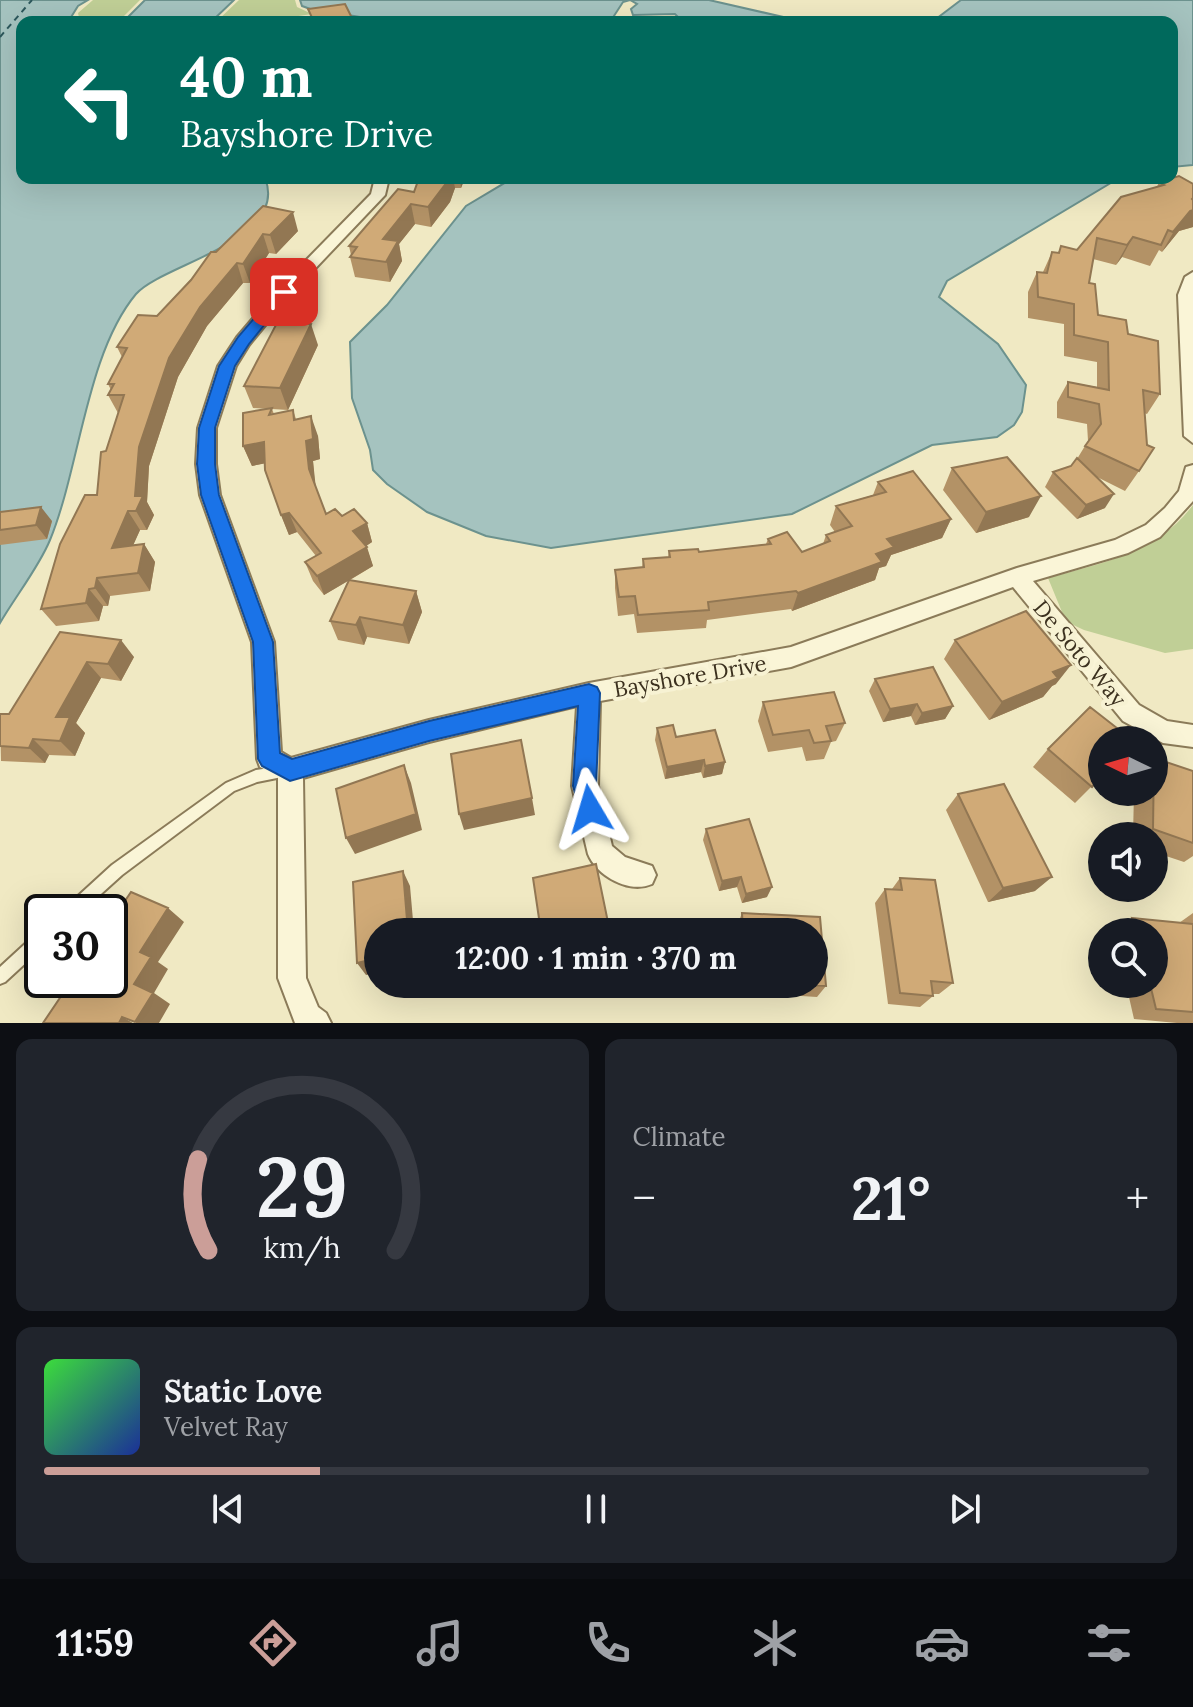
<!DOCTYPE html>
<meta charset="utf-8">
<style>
:root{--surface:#171b24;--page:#20242c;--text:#f1f3f6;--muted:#9ea1a6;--line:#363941;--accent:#cb9e98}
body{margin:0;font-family:Lora,serif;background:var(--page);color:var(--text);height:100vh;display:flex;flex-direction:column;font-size:30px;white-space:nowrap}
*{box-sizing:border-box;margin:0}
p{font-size:26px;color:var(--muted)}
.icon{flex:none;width:44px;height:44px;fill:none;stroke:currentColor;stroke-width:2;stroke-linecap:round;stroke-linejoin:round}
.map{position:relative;height:1023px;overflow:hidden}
.panel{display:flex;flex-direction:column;gap:16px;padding:16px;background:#0d0f14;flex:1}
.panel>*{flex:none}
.guide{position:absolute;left:16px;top:16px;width:1162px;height:168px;border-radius:16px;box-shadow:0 8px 32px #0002;background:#00695c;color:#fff;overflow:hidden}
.needle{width:52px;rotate:275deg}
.buttons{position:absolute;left:1088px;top:726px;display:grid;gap:16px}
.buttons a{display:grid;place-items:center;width:80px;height:80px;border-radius:50%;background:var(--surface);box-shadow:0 8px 32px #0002;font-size:40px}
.speed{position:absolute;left:24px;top:894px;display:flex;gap:16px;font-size:40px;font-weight:700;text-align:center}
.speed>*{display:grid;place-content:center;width:104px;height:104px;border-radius:50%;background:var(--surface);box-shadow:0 8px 32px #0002;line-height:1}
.speed .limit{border:4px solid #111;border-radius:12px;background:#fff;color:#111}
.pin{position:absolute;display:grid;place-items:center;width:68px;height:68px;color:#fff;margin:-34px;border-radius:16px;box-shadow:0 4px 12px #0006}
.me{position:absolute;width:88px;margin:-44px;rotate:353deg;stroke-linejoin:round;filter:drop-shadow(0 0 6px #0008)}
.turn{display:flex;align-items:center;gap:28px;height:168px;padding:0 32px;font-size:36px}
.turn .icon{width:104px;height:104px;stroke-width:2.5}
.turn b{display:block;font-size:56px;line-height:68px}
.big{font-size:60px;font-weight:800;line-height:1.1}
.panel .widget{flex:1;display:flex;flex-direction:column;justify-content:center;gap:12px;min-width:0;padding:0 28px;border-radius:16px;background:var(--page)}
.panel .dial{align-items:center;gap:0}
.dial svg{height:208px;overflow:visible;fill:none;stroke:var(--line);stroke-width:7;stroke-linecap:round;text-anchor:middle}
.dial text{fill:var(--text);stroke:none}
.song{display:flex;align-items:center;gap:24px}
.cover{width:96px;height:96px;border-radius:12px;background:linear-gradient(135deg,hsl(120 70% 55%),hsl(230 70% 35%))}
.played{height:8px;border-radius:4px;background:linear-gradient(90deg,var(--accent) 25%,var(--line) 25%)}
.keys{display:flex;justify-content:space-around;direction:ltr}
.heat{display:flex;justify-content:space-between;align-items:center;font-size:44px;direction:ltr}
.panel .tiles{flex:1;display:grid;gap:16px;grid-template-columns:1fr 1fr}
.widget:last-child{grid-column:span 2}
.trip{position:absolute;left:364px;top:918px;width:464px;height:80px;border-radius:40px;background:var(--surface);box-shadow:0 8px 32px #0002;font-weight:800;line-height:80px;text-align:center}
.tabs{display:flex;height:128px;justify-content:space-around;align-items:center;background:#090b0e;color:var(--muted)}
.tabs .icon{width:56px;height:56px}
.tabs .active{color:var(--accent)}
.tabs b{font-size:36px;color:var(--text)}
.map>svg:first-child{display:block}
</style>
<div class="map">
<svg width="1193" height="1023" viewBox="0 0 1193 1023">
<rect width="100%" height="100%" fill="#f0e9c3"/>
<path fill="#c0cf96" d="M93,0H140L118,22H80L78,13Z
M239,0H295L297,7L312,14L258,22H216Z
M1193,505V649L1165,653L1084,630L1069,623L1062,612L1048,578C1104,562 1156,554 1193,505Z"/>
<path fill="#a5c3bf" stroke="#6c928e" stroke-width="2" d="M0,0H88L78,6L68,22H22V178H265C290,241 162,264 136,294C86,354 80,467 50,540C39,567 15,597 0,623Z
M145,0H234L211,22H123Z
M300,0H709L805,22H683L675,14L633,15L631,9L637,4L630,0L623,2L610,22H380C354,12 327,17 302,6Z
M961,0H1193V165L1172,167V22H932Z
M513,178H1119L947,281L939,297L998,344L1026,385L1022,412L1014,425L997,437L932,445L792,514L551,548L486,536L427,512L387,484L373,470L370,450L352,398L350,342L387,305L466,206Z"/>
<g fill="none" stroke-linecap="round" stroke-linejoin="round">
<path stroke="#2c575b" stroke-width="2" stroke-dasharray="6 5" stroke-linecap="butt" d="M0,37L32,0"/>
<g stroke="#8b7b59" stroke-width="4">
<path id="service" d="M283,766L287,768L289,772L287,776L257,782L234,791L122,875L81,912H64L66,907L112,865L226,783L256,770Z
M42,931V948L5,982L0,984V967L37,933Z"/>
</g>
<g stroke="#8b7b59" stroke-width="4">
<path id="minor" d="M375,178H389L385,195L290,295L249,345L236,366L216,428V464L220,495L274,642L281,752L291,758L429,720L589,683L791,647L1017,568L1115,540L1146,525L1165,508L1179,491L1186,467L1193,465V501L1160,537L1128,553L1033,581L1139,705L1167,721L1193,725V747L1163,743L1123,721L1013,587L791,667L600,701L598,786L612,846L625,857L652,866L656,875L652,884C629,894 597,876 588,854L572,786L577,706L429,742L303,778L306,978L318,1007L326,1013L331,1023H295L278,978V776L260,767L257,759L252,642L200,495L196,464L198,428L218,366L237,337L278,289L371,194Z
M1193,272V443L1184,436L1178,295L1185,277Z"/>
</g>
<use href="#service" fill="#faf5d7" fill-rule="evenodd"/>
<use href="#minor" fill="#faf5d7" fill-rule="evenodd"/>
</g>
<path fill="#b39266" d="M419,178H465L461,188H455L450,202L431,227L415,224L399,244L402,261L390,282L355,277L350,257L351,255L349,246L414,192Z
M1159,182L1193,184V227L1179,231L1162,252L1159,250L1150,266L1122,257L1116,265L1093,259L1089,283L1098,315L1128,334L1160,394L1147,414L1144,413L1139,471L1125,491L1097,477L1105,508L1077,519L1045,487L1053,472L1071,466L1077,459L1088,441L1087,424L1057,418V402L1068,382L1097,387V362L1064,356V324L1028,318V292L1037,272H1043L1052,252L1058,253L1061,246L1077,250L1157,187Z
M263,206L298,231L276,254L269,253L250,283H243L207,326L178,377L149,466L147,502L154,515L147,530H140L133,545L144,544L155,562L150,591L110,596L108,606H103L99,621L56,626L41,609L97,495L106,451L118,413L108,395L111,390L108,384L122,357L117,347L157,316L216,252Z
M318,345L288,410L272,409L274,414L293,410L296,419L318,436L320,459L313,461L315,487L326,514L342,516L367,523L372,542L366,546L373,566L350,580L416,591L422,612L409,644L367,637L364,645L338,640L330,621L348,581L324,595L313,581L305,562L316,556L297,532L289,535L281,515L265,463L252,466L243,446L268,409L253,408L244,386Z
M952,468L1029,517L976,533L943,490Z
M878,482L951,519L942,538L891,555L886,566L879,568L875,580L792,611L791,609L707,620L706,628L637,633L634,614L618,616L615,588V570L642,568L643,559L668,558L669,551L699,552L766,544L768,539L802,552L823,544L826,535L835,532L830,525L836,506L873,495Z
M0,512L52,521L47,539L0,545Z
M60,632L134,657L121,681L101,678L76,723L85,733L75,756L49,755L45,763L1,761L0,714H9Z
M955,640L1056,684L1052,686L1043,697L989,720L944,659Z
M875,679L953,706L945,719L915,725L911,716L883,722L869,691Z
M763,702L845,723L836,741L831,742L824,759L806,761L802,747L768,752L758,721Z
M657,728L676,737L725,762L722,774L703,778L701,772L665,779L655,740Z
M1048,749L1102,776L1075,803L1033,767Z
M1193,771V856L1184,862L1154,852V836H1133L1134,792H1154Z
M958,794L1035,891L988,902L946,810Z
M706,829L767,897L742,903L737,887L719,891L703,840Z
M900,878L953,983L939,994H933V996L920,1007L888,1004L875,903L885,889H892Z
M742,913L820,917L826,986L817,997L739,992V984H814V932H737V926Z
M1193,913V1023H1177L1134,1019L1126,984H1154V932L1112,931L1132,918L1179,923Z"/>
<path fill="#927753" d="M449,178H453L455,188L450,202L431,227L428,207Z
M460,178H465L461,188Z
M1193,198V227L1179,231L1162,252Z
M411,204L415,224L399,244L402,261L390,282L383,239Z
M293,212L298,231L276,254L270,235Z
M263,234L269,253L250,283L243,264Z
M1133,237L1122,257L1116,265L1127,245Z
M237,263L243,283L207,326L178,377L149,466L147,502L154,515L147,530L136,511L135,496L139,447L169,358L200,307Z
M311,324L318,345L288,410L280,388Z
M311,416L318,436L320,459L313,461L316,489L309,469L306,441Z
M264,442L272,462L252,466L243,446Z
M1114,494L1105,508L1077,519L1086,505Z
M1041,496L1029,517L976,533L986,512Z
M41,507L52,521L47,539L36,525Z
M128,511L140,530L124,566L112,548Z
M289,513L297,532L289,535L281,515Z
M951,519L942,538L891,555L886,566L879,568L875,580L792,611L798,593L876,554L887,539Z
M367,523L372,542L360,550L353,531Z
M144,544L155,562L150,591L138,573Z
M367,547L373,566L324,595L317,576Z
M97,578L110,596L108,606L95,588Z
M89,589L103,606L99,621L86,603Z
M416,591L422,612L409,644L403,625Z
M360,617L367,637L364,645L356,625Z
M121,640L134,657L121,681L108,664Z
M87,662L101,678L76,723L85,733L75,756L60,741L56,717Z
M1071,665L1056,684L1052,686L1043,697L989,720L1002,702L1053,672Z
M917,704L911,716L883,722L890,709Z
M953,706L945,719L915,725L922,713Z
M33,739L49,755L45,763L29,748Z
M704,760L701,772L665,779L667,767Z
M725,762L722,774L703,778L705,766Z
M404,765L411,783L422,830L355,854L346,838Z
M532,798L535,815L464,830L459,814Z
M403,871L410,886L414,932H408Z
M741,877L737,887L719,891L722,881Z
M1052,877L1035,891L988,902L1003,888Z
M772,887L767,897L742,903L746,894Z
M168,908L184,922L158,962L168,969L154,993L170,1004L159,1023H136L134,984L140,952Z
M378,958V973L366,975L357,963Z
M122,1017L133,1023H119Z"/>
<path fill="#d0aa77" stroke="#927753" stroke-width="2" d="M345,4L354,22H314L308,9Z
M1179,176L1193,184V198L1192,199L1193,200V210L1190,211L1173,232L1168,230L1161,245L1133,237L1127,245L1097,238L1089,283L1095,284L1098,315L1126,320L1128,334L1158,341L1160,394L1143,390L1147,445L1154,448L1139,471L1085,446L1101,424L1099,404L1068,397V382L1109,390L1108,342L1074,335V304L1038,297L1037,272L1047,273L1052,252L1059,253L1061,246L1077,250L1121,197L1164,185L1159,182Z
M419,178H449L447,182L428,207L411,204L383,239L398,241L386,262L350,257L357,247L349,246L398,189L414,192Z
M263,206L293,212L270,235L263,234L243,264L237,263L200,307L169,358L139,447L135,496H143L136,511H128L112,548L144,544L138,573L97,578L95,588L89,589L86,603L41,609L60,544L85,495H97L101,452L106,451L124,395H108L114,384H108L127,348L117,347L138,315L157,316L191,280L211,252H216Z
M278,321L311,324L280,388L244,386Z
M272,408L269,415L293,410L294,420L311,416L313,439L306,441L309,469L326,514L335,509L342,516L354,509L367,523L353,531L367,547L317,576L305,562L321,553L289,513L281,515L265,470L264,442L243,446V413Z
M1007,457L1041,496L986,512L952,468Z
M1077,458L1114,494L1086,505L1053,472L1071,466Z
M913,471L951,519L887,539L894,547L876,554L882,562L798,593L796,591L708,602L709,610L638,615L635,596L619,597L615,570L644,567L643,559L670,557L669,551L698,549L699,552L771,544L768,539L787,532L802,552L830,541L826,535L852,526L836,506L886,492L878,482Z
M41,507L36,525L0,530V512Z
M349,580L416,591L403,625L360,617L356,625L330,621Z
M1026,611L1071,665L1053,672L1058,678L1002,702L955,640Z
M60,632L121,640L108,664L87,662L56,717H70L60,741L33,739L29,748L0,746V714H9Z
M933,667L953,706L922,713L917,704L890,709L875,679Z
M834,692L845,723L826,726L831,741L814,743L809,730L773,735L763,702Z
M1090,707L1131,739L1102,740V776L1092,787L1048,749Z
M673,725L676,737L715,730L725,762L705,766L704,760L667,767L657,728Z
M521,740L532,798L459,814L451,754Z
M1154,758L1193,771V843L1153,829Z
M404,765L416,814L346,838L336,789Z
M1004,784L1052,877L1003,888L958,794Z
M749,819L772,887L746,894L741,877L722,881L706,829Z
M596,864L610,932H541L533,878Z
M403,871L408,932H378V958L357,963L353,882Z
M900,878L935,880L953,983L931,981L933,996L900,993L885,889L902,890Z
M131,892L168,908L140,952L151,957L134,984L153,993L135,1022L122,1017L119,1023H43L72,980H110V923Z
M742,913L820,917L826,986L797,984H814V932H743Z
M1132,918L1193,924V1012L1156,1009L1150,984H1154V932H1136Z"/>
<path fill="#1a73e8" stroke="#114b97" stroke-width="2" d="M284,288L291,292L249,344L235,366L215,428V464L219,495L273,642L280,753L292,759L429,721L589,684L597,687L600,693L596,786L602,809L598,817L590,820L582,817L573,786L578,706L429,741L290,781L262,766L258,759L253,642L201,495L197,464L199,428L219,366L238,337L279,289Z"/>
<g text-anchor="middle" stroke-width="8" stroke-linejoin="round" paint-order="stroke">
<g font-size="22" fill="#3b301e" stroke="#f7f2d3">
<text transform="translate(1080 653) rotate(50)" y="8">De Soto Way</text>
<text transform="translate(690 676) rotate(-10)" y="8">Bayshore Drive</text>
</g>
</g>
</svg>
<div class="buttons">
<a><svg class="needle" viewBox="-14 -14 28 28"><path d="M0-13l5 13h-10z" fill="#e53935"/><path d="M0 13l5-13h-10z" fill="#9ea1a6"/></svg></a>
<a><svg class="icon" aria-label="sound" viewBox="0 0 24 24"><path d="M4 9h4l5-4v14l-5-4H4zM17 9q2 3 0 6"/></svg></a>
<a><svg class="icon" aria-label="search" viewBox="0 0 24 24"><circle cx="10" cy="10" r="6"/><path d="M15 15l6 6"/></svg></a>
</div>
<div class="speed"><div class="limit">30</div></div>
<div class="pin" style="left:284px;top:292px;background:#d93025"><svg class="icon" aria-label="arrive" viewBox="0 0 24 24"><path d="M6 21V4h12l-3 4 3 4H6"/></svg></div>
<svg class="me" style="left:590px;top:809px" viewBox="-20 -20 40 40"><path d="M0-17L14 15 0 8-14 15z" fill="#1a73e8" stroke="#fff" stroke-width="4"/></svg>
<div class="trip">12:00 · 1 min · 370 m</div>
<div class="guide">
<div class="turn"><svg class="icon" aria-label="left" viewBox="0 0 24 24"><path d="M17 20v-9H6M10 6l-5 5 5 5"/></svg><div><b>40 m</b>Bayshore Drive</div></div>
</div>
</div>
<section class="panel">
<div class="tiles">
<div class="widget dial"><svg viewBox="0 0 100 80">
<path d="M14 69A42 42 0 1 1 86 69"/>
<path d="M14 69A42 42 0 0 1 10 34" stroke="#cb9e98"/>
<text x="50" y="56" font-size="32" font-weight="700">29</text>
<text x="50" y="72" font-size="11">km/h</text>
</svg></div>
<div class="widget"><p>Climate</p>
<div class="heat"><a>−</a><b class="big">21°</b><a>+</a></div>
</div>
<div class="widget">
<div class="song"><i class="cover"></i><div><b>Static Love</b><p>Velvet Ray</p></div></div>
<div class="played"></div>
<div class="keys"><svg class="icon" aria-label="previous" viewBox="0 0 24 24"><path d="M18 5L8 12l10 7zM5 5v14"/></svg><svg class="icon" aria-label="pause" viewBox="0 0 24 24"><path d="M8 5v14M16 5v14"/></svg><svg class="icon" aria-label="next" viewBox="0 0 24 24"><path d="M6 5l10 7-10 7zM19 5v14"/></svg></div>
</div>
</div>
</section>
<nav class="tabs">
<b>11:59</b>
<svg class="icon active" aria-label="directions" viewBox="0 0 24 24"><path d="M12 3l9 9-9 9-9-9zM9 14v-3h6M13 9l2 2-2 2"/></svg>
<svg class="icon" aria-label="music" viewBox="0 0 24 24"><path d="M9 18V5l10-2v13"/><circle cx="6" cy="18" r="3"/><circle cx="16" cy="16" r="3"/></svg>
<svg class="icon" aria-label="phone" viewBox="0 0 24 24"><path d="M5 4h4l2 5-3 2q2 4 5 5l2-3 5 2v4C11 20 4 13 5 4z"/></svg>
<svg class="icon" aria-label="climate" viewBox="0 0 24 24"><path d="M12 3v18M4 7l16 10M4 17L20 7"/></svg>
<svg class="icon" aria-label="car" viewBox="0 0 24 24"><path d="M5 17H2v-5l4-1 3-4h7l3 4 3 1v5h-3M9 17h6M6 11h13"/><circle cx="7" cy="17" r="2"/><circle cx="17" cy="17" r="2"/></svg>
<svg class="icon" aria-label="filters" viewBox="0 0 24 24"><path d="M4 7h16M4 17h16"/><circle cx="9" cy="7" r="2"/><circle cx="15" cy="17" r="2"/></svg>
</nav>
